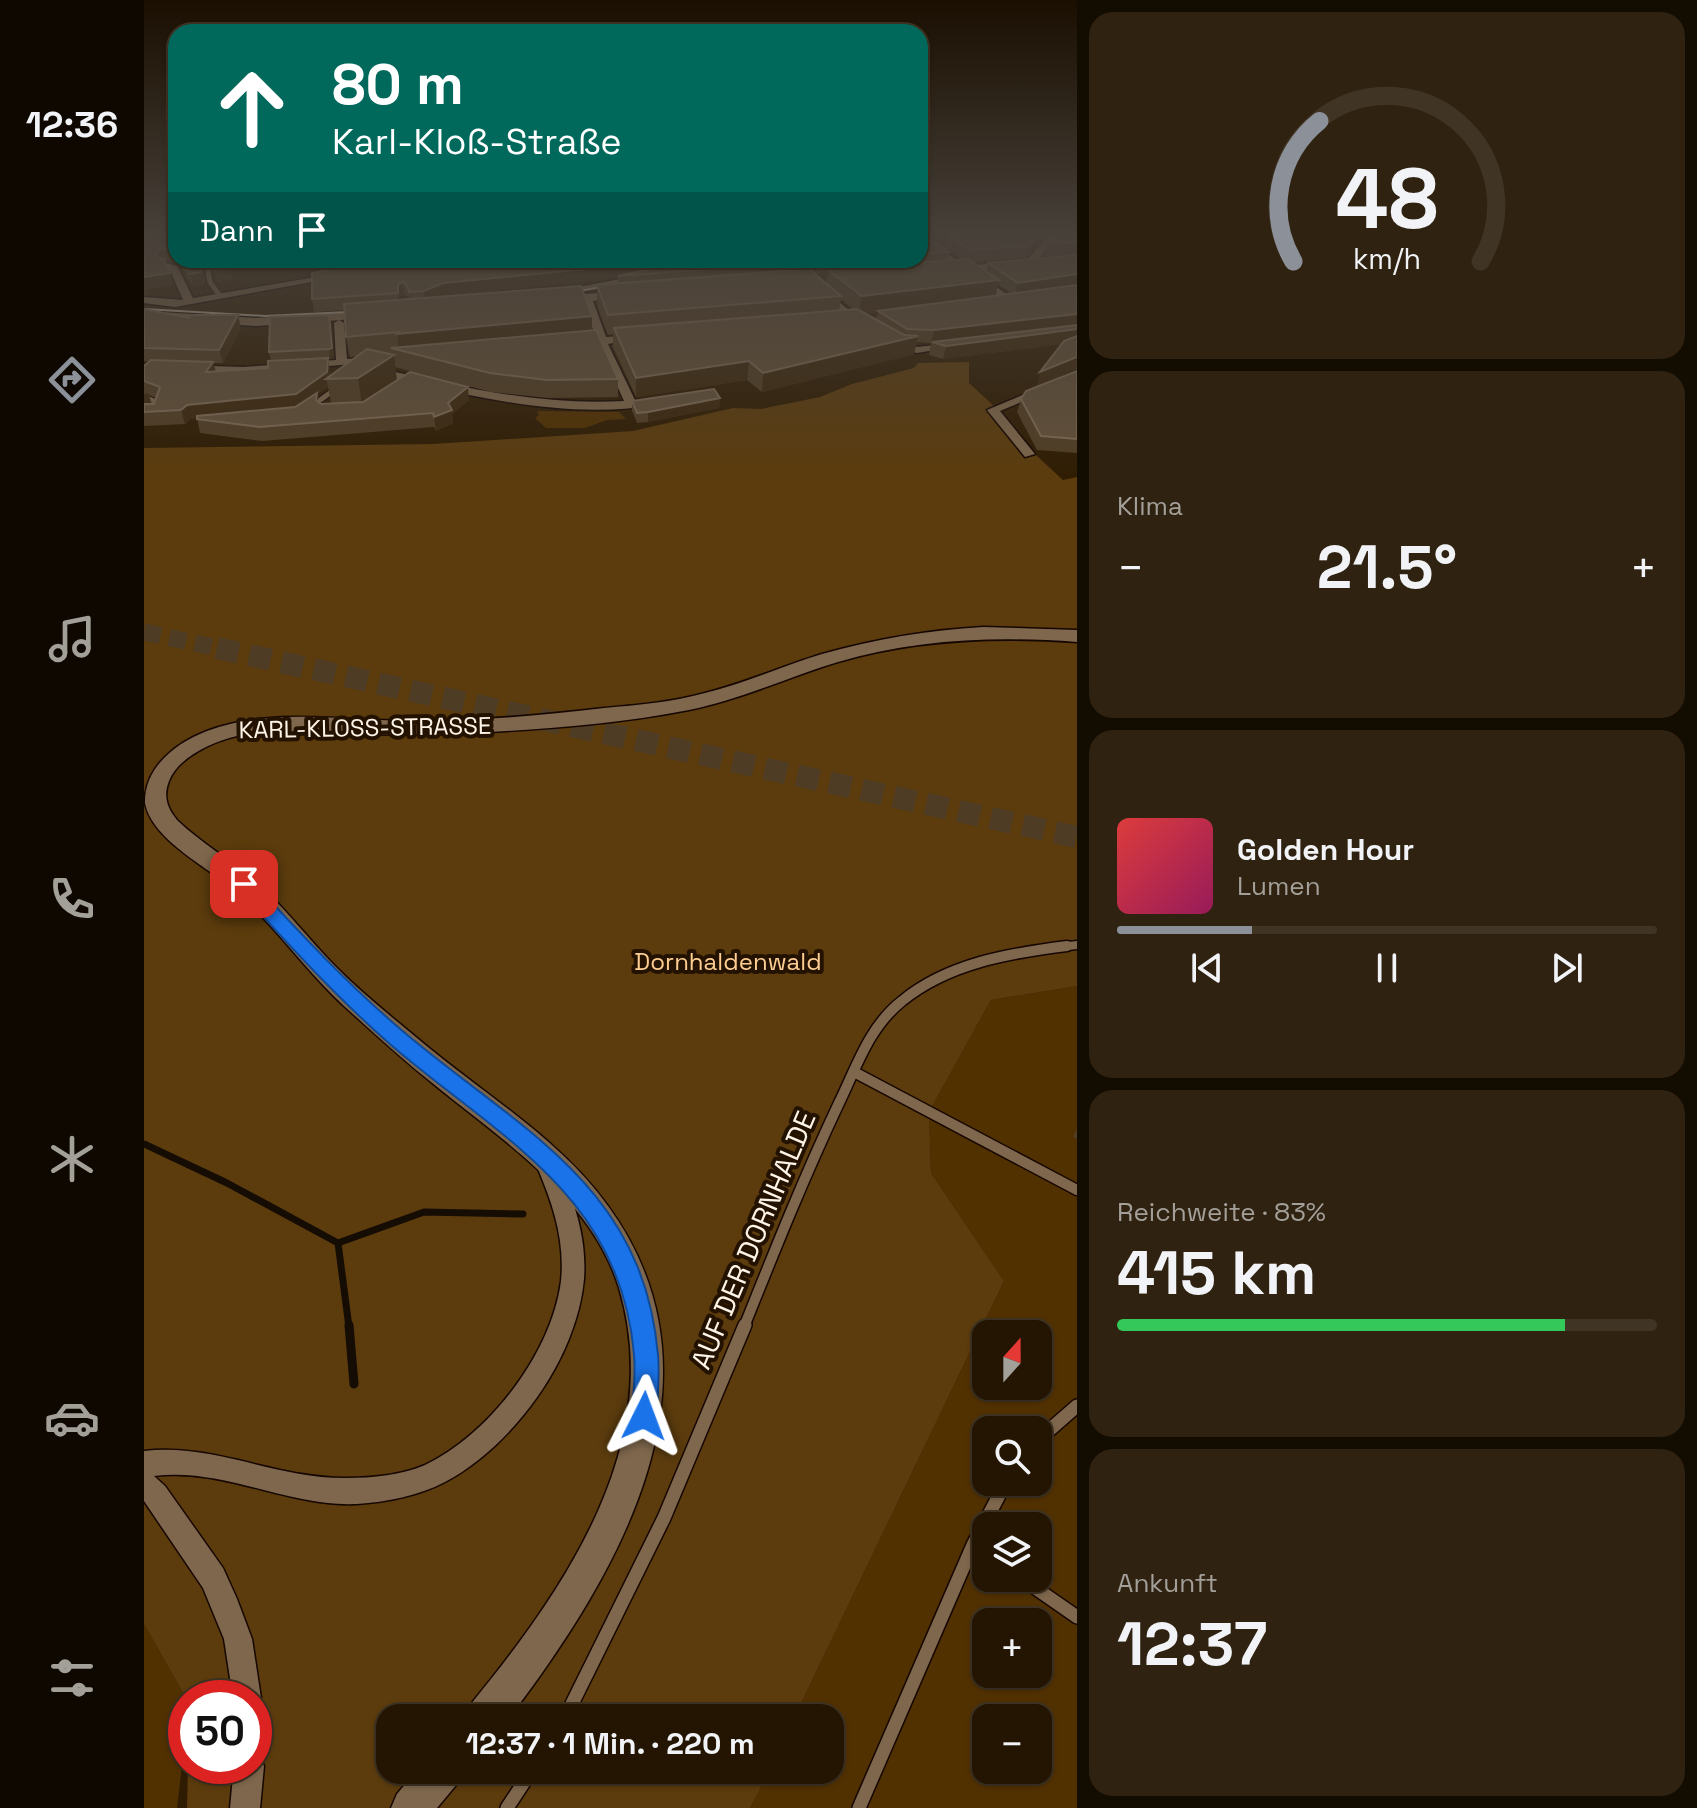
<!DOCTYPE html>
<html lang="de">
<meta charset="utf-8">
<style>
:root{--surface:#231502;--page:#2f2211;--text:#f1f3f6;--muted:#a39f99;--line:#403424;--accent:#8c9099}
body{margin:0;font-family:"Space Grotesk",sans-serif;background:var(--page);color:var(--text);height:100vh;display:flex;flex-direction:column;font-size:30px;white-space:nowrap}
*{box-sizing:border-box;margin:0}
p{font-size:26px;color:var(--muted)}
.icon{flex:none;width:44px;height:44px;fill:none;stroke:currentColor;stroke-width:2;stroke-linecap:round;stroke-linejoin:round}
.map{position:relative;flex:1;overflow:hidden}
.panel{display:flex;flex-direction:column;gap:12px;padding:12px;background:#130c01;width:620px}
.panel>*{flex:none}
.banner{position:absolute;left:24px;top:24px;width:760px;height:244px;border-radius:24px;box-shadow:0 2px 6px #0004,0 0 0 2px var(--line);background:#00695c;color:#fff;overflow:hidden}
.needle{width:52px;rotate:21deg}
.buttons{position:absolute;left:828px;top:1320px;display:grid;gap:16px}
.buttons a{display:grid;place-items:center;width:80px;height:80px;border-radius:16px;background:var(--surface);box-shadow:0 2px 6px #0004,0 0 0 2px var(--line);font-size:40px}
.speed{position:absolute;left:24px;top:1680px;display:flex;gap:16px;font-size:40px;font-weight:700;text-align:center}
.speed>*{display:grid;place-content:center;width:104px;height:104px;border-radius:50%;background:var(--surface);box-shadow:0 2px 6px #0004,0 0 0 2px var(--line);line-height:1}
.speed .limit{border:12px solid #d22;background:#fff;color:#111}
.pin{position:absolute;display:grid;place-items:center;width:68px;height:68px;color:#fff;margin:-34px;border-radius:16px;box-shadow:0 4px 12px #0006}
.me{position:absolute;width:88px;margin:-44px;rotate:3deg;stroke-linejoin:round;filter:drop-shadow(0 0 6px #0008)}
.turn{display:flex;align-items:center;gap:28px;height:168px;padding:0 32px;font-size:36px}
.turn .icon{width:104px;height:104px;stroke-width:2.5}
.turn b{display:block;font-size:56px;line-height:68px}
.then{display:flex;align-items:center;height:76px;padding:0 32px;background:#0003;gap:16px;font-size:30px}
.big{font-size:60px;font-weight:700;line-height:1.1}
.panel .card{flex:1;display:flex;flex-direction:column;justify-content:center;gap:12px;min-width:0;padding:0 28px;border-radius:24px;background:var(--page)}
.panel .dial{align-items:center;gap:0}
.dial svg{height:208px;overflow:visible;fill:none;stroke:var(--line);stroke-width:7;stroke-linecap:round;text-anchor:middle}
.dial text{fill:var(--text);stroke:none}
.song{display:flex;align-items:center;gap:24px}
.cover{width:96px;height:96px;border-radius:12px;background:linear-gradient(135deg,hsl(0 70% 55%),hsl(330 70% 35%))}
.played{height:8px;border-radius:4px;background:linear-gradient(90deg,var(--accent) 25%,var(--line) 25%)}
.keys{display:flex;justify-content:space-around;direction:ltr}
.heat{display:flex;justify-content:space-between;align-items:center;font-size:44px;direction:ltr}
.charge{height:12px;border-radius:6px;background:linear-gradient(90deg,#34c759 83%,var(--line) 0)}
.trip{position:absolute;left:232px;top:1704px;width:468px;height:80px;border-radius:24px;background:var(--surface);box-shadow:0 2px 6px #0004,0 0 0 2px var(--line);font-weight:700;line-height:80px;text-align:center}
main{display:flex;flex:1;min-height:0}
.tab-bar{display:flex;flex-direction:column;width:144px;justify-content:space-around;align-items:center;background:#0e0801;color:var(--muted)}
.tab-bar .icon{width:56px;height:56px}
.tab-bar .on{color:var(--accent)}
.tab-bar b{font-size:36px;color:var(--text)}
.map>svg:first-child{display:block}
</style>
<main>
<nav class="tab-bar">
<b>12:36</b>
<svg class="icon on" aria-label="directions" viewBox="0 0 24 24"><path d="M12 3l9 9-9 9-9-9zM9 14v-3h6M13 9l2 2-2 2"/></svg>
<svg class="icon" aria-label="music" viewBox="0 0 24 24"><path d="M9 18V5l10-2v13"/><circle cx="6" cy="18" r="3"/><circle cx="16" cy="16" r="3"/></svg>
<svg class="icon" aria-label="phone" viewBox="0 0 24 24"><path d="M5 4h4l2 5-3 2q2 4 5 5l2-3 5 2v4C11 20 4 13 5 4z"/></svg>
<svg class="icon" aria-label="climate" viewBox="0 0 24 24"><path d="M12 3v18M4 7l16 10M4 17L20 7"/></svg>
<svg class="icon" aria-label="car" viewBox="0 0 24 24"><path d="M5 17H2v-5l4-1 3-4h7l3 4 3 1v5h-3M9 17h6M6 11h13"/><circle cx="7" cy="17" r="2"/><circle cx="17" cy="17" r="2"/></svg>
<svg class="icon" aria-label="filters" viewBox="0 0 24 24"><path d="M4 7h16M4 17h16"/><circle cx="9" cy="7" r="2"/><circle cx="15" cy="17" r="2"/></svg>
</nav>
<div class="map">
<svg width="933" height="1808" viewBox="0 0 933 1808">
<rect width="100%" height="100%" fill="#2f1c02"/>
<path fill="#513100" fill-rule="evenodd" d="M393,411L475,412L482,419L463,420L441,428H402L391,418L395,415Z
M933,986V1808H606L626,1770H686V1718H650L860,1281L787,1173L785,1112L847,1000ZM842,1334H894V1386H842ZM842,1430H894V1482H842ZM842,1526H894V1578H842ZM842,1622H894V1674H842ZM842,1718H894V1770H842Z
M0,1624L42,1698V1732L33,1808H0Z"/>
<path fill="#5c3c0d" d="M825,362V383L865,420L894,457L919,480L933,477V986L847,1000L785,1112L787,1173L860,1281L650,1718H246V1770H626L606,1808H43L44,1766H110V1698H42L0,1624V448L289,444L489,431L589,408L617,409L676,397L708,384L770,368L774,363Z"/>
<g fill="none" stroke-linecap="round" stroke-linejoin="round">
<path stroke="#150c03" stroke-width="7" d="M0,1144L83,1183L194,1243L205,1327
M194,1243L280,1212L379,1214"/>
<path stroke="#150c03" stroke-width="9" d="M205,1325L210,1384"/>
<path stroke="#4e3c24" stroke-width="17" stroke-dasharray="17 9" stroke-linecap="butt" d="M0,632L82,650"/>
<path stroke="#4e3c24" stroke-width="22" stroke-dasharray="22 11" stroke-linecap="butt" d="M73,648L933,837"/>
<g stroke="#160600" stroke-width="7">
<path id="lane-far3" d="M62,260L66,282L76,296
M0,397L15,403L12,413H0
M164,409L194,387"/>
</g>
<g stroke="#160600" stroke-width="11">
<path id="lane-far2" d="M908,948L933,945"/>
</g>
<g stroke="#160600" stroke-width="13">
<path id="lane-far1" d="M710,1072L933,1190
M600,1327C630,1252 660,1177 695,1103C713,1066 725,1027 758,1001C804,963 867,953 923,946"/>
</g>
<g stroke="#160600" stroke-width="16">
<path id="lane" d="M894,1440L933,1406
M829,1545L842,1554
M877,1578L933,1617
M421,1718L520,1518L601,1325
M363,1808L388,1770
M715,1808L829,1545L862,1482"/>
</g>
<g stroke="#160600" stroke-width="3">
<path id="street" d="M898,230H907L914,236L894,259L893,266H887L884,259L904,236Z
M776,235L870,299V303H862L776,242Z
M633,260H644L711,315L722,320V324L703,319Z
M22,263L33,266L49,298L190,274L195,277L31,307L0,303V297L39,300L26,270L17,266Z
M476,279L479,280V284L414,295L409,292Z
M443,295L448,298L462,337L492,335L497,338L464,344L491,400H516V404C439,419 354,402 278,385C261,381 238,379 225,370L230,367C312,386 395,406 480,401L454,344L434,346L429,343L452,338L438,298Z
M195,320L200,323L203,359L229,357L233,358V362L100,373L0,370V364L100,367L192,360L190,323Z
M749,340L773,347L810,343L815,346L773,353L745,345L744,343Z
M933,372V379L856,411L891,454L881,457L843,410Z
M405,1159L413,1162C430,1200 443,1237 440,1279C433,1358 370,1445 301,1482C274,1496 243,1502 213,1504C143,1507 79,1467 10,1476L21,1486L79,1568L93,1599L108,1639L117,1698L110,1709V1698H89L80,1639L59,1588L0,1501V1451C70,1443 133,1479 203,1478C228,1478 258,1475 281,1465C346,1434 408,1352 417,1281C421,1240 409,1205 394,1169L397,1162Z
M110,1753L115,1756L120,1766L116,1808H86L90,1766H110Z"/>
</g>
<g stroke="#160600" stroke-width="3">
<path id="secondary" d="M933,257V265L804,275L798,271L804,267Z
M484,291L491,295L489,298L409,304L402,300L409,296Z
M233,310L238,311V317L112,326L0,319V311L112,318Z
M839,627L933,630V642C852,636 772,639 694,662C644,677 596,700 545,710C474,724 400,729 328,733C286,735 244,735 202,733C166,732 128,729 93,736C70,741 34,757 25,781C19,796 23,808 33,820C59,845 92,863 118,887C143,911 164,938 188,963C216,992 248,1017 279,1043C341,1095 416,1139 464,1206C590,1379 475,1573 365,1718H322L327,1704C421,1589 522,1444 475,1288C448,1199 361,1142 292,1086C260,1061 230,1033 200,1006C162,971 133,928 95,894C68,869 8,841 1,803C0,766 34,742 63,731C129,706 207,722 276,721C338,721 399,715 460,708C494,705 529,702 561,693C601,683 639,666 678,654C731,639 784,630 839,627Z
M273,1770H319L313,1784L293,1808H247L253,1794Z"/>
</g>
<use href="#lane-far3" stroke="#7e674c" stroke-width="5"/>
<use href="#lane-far2" stroke="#7e674c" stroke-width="8"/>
<use href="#lane-far1" stroke="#7e674c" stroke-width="10"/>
<use href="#lane" stroke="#7e674c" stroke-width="13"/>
<use href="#street" fill="#7e674c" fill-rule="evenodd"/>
<use href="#secondary" fill="#7e674c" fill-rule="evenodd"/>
<path stroke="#c2b5a5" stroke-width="2" d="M419,294L474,284
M0,309L121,316L224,311"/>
</g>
<path fill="#513e25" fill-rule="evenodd" d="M0,230H32V260H57L61,284L49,286L36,265L21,260L29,285L4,289L5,294L0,296Z
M776,230H902L900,236L882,258L828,262L842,272L844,263L933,255V370L932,369L893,386L917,344L799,359L785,355L787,343L773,342L770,354L618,392L603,380L492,397L469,347V334L464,335L453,305V285L474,283V277L299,297L448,331L474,379V397L404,398L347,392L251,367L253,380L325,400L308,414L309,423L292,431L290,427L118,441L56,433L53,418L46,419L41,424L0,426V366L5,361H0V309L97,328L79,363H69L72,372L124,368L127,361L125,352L185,315L190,358L184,359L186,377L213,356L206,357L202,337L200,310L170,312L168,299V273L648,263V270L663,269L664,261L651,262L648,260H776ZM777,233L787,238L803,235L801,247L819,260L803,261L805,252L776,237ZM684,273L682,283L671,274ZM854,284L868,294L851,296ZM260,295L265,297V299L255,300V297ZM697,299L709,309L695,310ZM734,312L732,319L721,313ZM184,387L187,403L177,404L174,402L173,394ZM5,395L12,398L10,404H8Z
M910,230H933V254L900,256L903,244L913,232Z
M933,371V453L893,450L873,412L877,399Z
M576,398L575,408L504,422L493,423L488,411V401Z
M933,1129V1139L929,1137Z"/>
<path fill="#3c280e" d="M788,230H837L787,238Z
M898,230H902L900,236L882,258L885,246Z
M17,248L20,260L11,255Z
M56,260H57L61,284L49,286L46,274Z
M181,260H257L170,275L168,262Z
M496,260H553L465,279L301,296L281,304L280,291L299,283Z
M85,267L88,280L73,282L70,270Z
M26,273L29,285L4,289L5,294L0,296V277Z
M933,274V286L871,296L874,283Z
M855,280L851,298L715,314L718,296Z
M258,282L260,295L255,297V306L254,285Z
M933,314V326L788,342L787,343L790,330Z
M94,315L97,328L79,363L75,350Z
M185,315L190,358L186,359L185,349Z
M448,316V335L255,350L253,334Z
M933,329V342L799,359L802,346Z
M774,336L770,354L618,392L619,373Z
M250,355L253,382L218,405L214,378Z
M933,357L932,369L893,386L896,372Z
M184,358L186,371V379H184L183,372Z
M605,361L603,380L492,397V378Z
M69,362L73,375L62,372Z
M183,372L184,379H182L184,387L173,394L175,406L46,419L41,424L37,410L43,405Z
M324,387L325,400L308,414L309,423L292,431L290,417L304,403Z
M4,393L8,406L0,408V394Z
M576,398L575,408L504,422V412Z"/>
<path fill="#63513a" stroke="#7c6a55" stroke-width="2" d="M3,230H32V252L17,248L11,255L20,260L26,273L0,277V232L4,231Z
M776,230V237L784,238L805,252L776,254Z
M829,230H898L885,246L826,250L803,234Z
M915,230H933V242L903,244Z
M933,255V274L874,283L844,263Z
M824,259L855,280L718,296L684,270Z
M37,260H56L58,272L46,274Z
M68,260H79L85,267L70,270Z
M243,260H496L464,267L299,283L280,291L265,292L263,285L258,282L254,285V293L168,299V273Z
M546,260H644L648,263L474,276Z
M665,260H694L668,262Z
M665,269L697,296L464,315L453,285Z
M933,285V314L790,330L763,329L734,311Z
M437,286L448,316L253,334L255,332L202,337L200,304Z
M0,309L45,318L47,315H94L75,350L0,348Z
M713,309L760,335L774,336L619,373L605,361L492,378L470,328Z
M185,315L188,348L185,349L125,352L126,317Z
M933,325V329L802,346L788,342Z
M452,330L474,379L403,380L346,373L247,348Z
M933,336V357L896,372L920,341Z
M223,349L250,355L214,378L182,379Z
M184,358L183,372L152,394L43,405L37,410L0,412V404H10L16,387L0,381V366L7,360L69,362L62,372L124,368V361Z
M933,371V439L897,436L877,399L882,391Z
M266,372L324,387L304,403L308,410L290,417L289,413L115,427L53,419V416L151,407L173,393L172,400L177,404L219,402Z
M570,389L576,398L504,412L493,413L488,401Z"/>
<linearGradient id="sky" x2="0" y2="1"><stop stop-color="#1a0f01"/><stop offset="0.48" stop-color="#474039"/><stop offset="1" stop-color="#474039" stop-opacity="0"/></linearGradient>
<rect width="933" height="483" fill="url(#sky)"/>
<path fill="#1a73e8" stroke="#114b97" stroke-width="2" d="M100,877L106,879C156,933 205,986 261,1033C377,1131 499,1185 514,1355C516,1375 513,1396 513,1416L509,1425L500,1429L491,1425L488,1416C489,1396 492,1375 490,1355C477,1195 355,1138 247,1045C192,997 143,943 94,889L91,884L94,879Z"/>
<g text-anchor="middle" stroke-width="8" stroke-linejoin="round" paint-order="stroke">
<g font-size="24" fill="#fdf3e7" stroke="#241200">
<text transform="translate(221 728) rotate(-1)" y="8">KARL-KLOSS-STRASSE</text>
</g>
<g font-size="24" fill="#fdcd92" stroke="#241200">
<text x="584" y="970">Dornhaldenwald</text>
</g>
<g font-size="28" fill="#fdf3e7" stroke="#241200">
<text transform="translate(609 1240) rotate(-67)" y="10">AUF DER DORNHALDE</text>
</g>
</g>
</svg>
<div class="buttons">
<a><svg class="needle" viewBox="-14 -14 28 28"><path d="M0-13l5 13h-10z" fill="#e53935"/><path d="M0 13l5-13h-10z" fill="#a39f99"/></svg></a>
<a><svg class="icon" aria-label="search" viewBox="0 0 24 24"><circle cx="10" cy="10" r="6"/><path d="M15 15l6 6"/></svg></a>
<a><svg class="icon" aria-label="layers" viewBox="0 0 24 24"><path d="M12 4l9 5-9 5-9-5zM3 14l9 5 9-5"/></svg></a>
<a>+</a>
<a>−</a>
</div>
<div class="speed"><div class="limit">50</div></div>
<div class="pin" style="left:100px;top:884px;background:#d93025"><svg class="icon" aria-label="arrive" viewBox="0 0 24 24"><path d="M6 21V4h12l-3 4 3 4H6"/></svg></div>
<svg class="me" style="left:500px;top:1416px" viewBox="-20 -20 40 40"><path d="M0-17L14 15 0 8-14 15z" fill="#1a73e8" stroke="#fff" stroke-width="4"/></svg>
<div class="trip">12:37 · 1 Min. · 220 m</div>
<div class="banner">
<div class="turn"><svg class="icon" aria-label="ahead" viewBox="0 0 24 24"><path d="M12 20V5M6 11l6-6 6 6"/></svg><div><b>80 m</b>Karl-Kloß-Straße</div></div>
<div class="then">Dann<svg class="icon" aria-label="arrive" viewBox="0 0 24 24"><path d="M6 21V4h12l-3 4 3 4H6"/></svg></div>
</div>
</div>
<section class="panel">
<div class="card dial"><svg viewBox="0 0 100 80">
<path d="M14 69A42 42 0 1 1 86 69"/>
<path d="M14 69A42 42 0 0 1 24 15" stroke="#8c9099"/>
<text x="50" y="56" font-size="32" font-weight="700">48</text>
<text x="50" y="72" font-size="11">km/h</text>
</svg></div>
<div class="card"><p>Klima</p>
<div class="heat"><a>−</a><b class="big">21.5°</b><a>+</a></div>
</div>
<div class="card">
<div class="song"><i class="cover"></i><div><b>Golden Hour</b><p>Lumen</p></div></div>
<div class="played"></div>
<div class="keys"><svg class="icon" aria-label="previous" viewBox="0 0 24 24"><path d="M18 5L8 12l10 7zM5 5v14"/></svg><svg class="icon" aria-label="pause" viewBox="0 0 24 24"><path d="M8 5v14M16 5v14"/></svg><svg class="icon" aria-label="next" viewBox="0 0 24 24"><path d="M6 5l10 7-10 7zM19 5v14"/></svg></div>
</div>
<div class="card"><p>Reichweite · 83%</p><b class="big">415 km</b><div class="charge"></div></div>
<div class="card"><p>Ankunft</p><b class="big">12:37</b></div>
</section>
</main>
